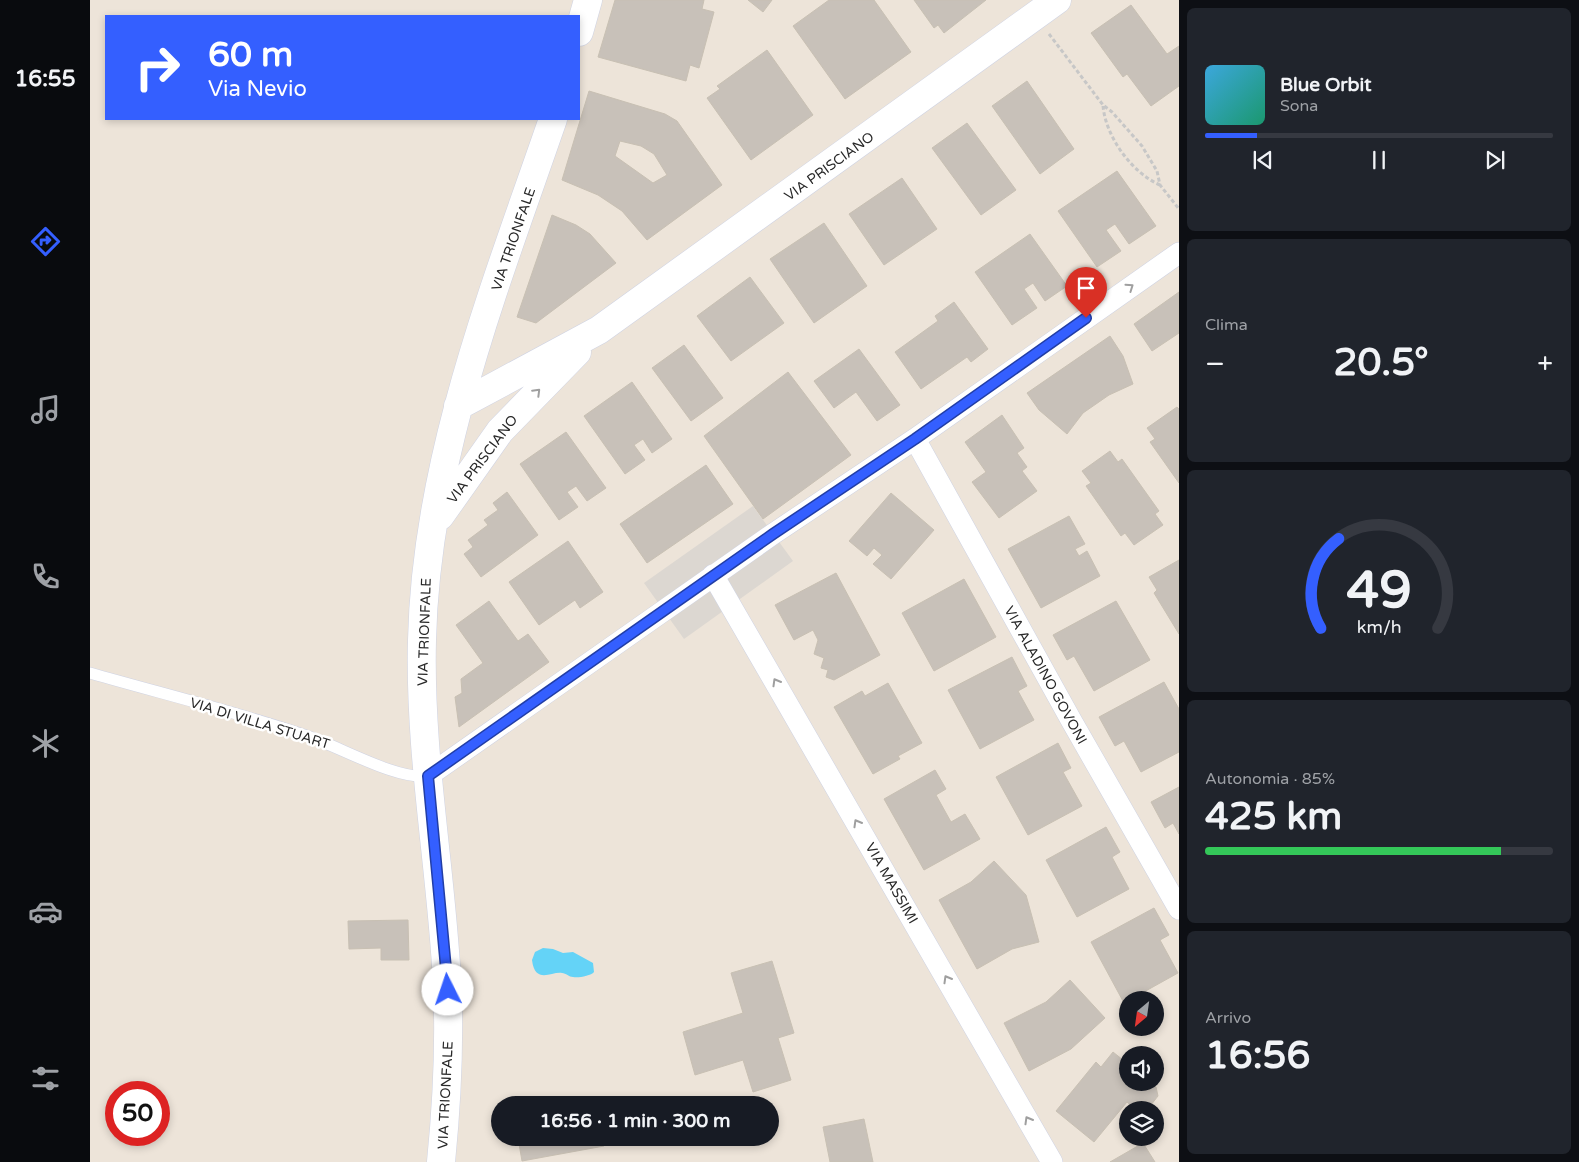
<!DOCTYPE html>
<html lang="it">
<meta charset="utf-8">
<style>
:root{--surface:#171b24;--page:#20242c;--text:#f1f3f6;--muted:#9ea1a6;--line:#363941;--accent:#345fff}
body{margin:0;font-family:"Varela Round",sans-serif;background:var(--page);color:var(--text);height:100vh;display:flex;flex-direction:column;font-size:19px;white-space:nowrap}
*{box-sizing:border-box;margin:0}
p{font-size:16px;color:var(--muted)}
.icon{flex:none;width:28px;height:28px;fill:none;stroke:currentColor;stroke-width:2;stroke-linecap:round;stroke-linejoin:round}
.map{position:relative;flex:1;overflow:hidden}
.details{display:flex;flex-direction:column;gap:8px;padding:8px;background:#0d0f14;width:400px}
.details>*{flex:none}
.banner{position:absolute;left:15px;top:15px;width:475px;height:105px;border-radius:0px;box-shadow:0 2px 8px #0003;background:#345fff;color:#fff;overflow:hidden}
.needle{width:32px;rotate:209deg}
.buttons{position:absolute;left:1029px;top:991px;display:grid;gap:10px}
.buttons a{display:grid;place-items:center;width:45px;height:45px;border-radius:50%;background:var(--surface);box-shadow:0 2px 8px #0003;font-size:25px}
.speed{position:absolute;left:15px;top:1081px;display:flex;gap:10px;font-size:25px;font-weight:700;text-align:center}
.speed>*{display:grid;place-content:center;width:65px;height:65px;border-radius:50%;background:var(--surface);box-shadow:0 2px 8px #0003;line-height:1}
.speed .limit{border:8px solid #d22;background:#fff;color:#111}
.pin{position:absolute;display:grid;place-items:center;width:42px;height:42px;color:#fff;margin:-51px -21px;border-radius:50% 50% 50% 0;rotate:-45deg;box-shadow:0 0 5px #0007}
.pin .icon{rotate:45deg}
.me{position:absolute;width:55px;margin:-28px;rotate:356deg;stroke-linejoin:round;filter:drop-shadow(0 0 4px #0008)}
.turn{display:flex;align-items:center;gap:18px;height:105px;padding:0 20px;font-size:22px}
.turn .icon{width:65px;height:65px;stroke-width:2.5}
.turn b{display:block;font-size:35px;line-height:42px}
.big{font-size:38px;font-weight:700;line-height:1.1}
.details .tile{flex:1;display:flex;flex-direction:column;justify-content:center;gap:8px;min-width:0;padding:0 18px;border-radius:8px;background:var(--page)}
.details .dial{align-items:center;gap:0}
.dial svg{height:130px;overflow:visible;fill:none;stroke:var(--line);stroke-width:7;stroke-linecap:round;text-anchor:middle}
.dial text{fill:var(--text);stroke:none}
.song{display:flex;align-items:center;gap:15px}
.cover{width:60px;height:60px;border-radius:8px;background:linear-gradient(135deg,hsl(200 70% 55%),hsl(160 70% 35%))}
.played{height:5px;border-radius:2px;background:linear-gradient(90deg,var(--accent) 15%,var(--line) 15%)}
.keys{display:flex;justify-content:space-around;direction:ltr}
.heat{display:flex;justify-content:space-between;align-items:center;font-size:28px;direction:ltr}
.charge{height:8px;border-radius:4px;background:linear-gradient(90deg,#34c759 85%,var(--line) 0)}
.trip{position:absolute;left:401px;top:1096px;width:288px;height:50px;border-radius:25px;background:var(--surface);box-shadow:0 2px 8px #0003;font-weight:700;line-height:50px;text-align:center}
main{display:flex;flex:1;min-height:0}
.menu{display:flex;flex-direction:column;width:90px;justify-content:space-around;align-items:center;background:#090b0e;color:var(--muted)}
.menu .icon{width:35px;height:35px}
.menu .active{color:var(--accent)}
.menu b{font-size:22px;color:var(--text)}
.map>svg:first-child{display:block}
</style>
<main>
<nav class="menu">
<b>16:55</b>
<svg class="icon active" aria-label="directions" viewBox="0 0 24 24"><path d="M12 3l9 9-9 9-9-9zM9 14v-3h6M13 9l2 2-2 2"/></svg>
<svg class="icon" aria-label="music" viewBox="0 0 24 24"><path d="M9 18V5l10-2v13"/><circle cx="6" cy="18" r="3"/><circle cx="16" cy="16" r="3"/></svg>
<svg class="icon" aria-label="phone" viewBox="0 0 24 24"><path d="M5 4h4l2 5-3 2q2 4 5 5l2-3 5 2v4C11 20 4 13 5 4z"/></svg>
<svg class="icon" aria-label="climate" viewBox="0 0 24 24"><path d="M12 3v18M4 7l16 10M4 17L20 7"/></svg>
<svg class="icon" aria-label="car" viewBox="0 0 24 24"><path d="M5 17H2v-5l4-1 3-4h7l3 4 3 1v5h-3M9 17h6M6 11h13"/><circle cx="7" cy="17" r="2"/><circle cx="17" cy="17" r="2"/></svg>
<svg class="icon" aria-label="filters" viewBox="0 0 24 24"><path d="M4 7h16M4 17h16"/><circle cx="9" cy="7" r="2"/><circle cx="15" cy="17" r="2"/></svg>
</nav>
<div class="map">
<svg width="1089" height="1162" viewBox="0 0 1089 1162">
<rect width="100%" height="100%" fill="#ede4d9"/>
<path fill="#dcd7d1" d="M663,506L703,561L594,639L554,583Z"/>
<path fill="#64d3f7" d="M453,948L463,949L473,953L483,952L503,963L504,972C501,976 488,978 483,977C479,977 476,973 472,973C462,971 445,985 442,960L445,952Z"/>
<path fill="#c8c1b9" stroke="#c8c0b3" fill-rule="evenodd" d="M525,0H614L612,9L624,12L609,68L600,65L596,81L508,57Z
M658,0H682L673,12Z
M739,0H784L821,52L755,99L703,26Z
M824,0H896L854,33L848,25L844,28Z
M1041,5L1077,54L1089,46V86L1061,106L1037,74L1033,77L1001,33Z
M677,50L723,115L661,160L617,98L630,89L627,86Z
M937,81L984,149L950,174L902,106Z
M499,91L575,114L587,121L632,185L557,240L532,211L508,195L472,180ZM530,141L551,146L564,154L577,175L563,183L525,156Z
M877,123L926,190L891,215L842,148Z
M1027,171L1066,226L1039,244L1025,224L1016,230L1031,251L1007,267L968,211Z
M812,178L847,229L794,265L759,214Z
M462,215L486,225L500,234L526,263L446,323L427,317Z
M734,223L777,286L724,323L680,259Z
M940,234L977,286L955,301L943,283L934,289L947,308L922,325L885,272Z
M660,277L694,323L641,361L607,316Z
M1089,292V333L1062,351L1044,324Z
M864,302L898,349L881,362L877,357L831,389L805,352L848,321L845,316Z
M1020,336L1033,356L1043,384L1019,395L993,413L977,434L949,410L937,393Z
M594,345L633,398L601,421L562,368Z
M769,349L810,405L787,421L766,392L744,408L724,381Z
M698,372L761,455L673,519L614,436Z
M542,382L582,439L562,453L553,439L544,445L555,460L535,474L494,416Z
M1087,407L1089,409V483L1060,442L1065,439L1057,428Z
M912,415L934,448L927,453L937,467L932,471L947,491L909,518L882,482L896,472L875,442Z
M476,432L516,488L497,501L486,486L477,492L488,507L469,520L430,464Z
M1020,451L1028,462L1032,459L1069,511L1065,514L1073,525L1044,545L1035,533L1031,536L996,486L1001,483L992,471Z
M616,465L643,504L557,563L530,524Z
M417,492L448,535L391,577L374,554L383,547L378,540L398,525L394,520L408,510L403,503Z
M801,493L844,530L801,579L783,564L792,555L784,548L777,556L759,541Z
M979,516L995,544L985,549L989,556L997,551L1010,576L951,608L918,549Z
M478,541L513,592L490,608L485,600L449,625L419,582Z
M1089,560V634L1064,593L1067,590L1059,577Z
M746,573L790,655L744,680L736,677L738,670L731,668L734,658L724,654L728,640L723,630L704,640L685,605Z
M874,579L906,637L844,671L812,613Z
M399,601L428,641L438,634L459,662L369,727L365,697L372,693L371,679L393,663L366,625Z
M1026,601L1060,660L1004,691L984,656L977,660L963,635Z
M922,657L937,686L928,691L944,720L890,749L858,690Z
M1074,682L1089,709V752L1051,772L1034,741L1025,746L1009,717Z
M798,683L832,743L808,756L810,759L783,774L744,707L772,691L775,696Z
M968,743L981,768L973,772L992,806L938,835L906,777Z
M845,770L856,789L846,795L861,822L875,814L890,839L834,870L794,799Z
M1089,787V834L1083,823L1075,828L1061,802Z
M1016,827L1030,852L1022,857L1039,889L987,917L956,860Z
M904,861L936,895L949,942L922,949L887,969L849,900L881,882Z
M1064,908L1079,935L1070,940L1088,973L1034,1003L1001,942Z
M318,920L319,960H291V948L259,949L258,921Z
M682,961L704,1033L688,1038L701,1080L663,1092L653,1060L605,1075L593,1032L653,1013L641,973Z
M980,980L1015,1018L981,1049L939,1071L914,1023L956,1002Z
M1023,1052L1038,1064V1082H1061L1066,1087L1068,1096L1057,1110H1046L1037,1102L1004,1142L966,1111L1006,1062L1011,1067Z
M774,1119L783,1162H740L733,1127Z
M428,1138H512L514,1146L432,1161Z
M1053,1143L1065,1162H1020Z"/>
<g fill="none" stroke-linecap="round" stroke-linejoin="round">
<g stroke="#cfd3e3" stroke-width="12">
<path id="lane" d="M0,673C73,694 148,712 220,737C252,748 307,780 338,776"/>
</g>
<g stroke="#cfd3e3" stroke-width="22">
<path id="street" d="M825,439L981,720L1089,909
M623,575L962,1162
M338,776L683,534L825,439L1089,253"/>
</g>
<g stroke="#cfd3e3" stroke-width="29">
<path id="secondary" d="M489,32L498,0
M368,406L509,330L967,0
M350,516L410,431L487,352
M351,1162C357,1102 360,1041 357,981C351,867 329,754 332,640C336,459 405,287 463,119"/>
</g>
<path stroke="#c7c7c7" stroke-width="3" stroke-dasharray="4 2.5" stroke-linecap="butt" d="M959,34L1013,105
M1070,185C1042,173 1015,136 1013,105L1022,112L1052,146L1067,171L1070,185L1089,209"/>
<use href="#lane" stroke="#fff" stroke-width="11"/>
<use href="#street" stroke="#fff" stroke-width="21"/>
<use href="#secondary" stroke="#fff" stroke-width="28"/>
</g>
<defs><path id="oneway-chevron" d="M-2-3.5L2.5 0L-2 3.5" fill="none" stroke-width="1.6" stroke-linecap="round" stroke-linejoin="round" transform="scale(1.25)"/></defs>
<g stroke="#9f9f9f">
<use href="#oneway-chevron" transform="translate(1040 287) rotate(-35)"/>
<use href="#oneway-chevron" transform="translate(447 392) rotate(-45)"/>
<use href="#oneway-chevron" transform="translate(686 682) rotate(-120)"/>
<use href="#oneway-chevron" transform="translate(767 823) rotate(-120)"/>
<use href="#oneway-chevron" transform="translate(857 979) rotate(-120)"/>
<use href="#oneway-chevron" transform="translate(938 1120) rotate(-120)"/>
</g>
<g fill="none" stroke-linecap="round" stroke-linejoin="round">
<g stroke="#223ea6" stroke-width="12">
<path id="route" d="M358,990L338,776L683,534L825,439L996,318"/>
</g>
<use href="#route" stroke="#345fff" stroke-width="9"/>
</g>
<g text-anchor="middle" stroke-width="5" stroke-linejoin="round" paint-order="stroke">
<g font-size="14" fill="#292929" stroke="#fff">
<text transform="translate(739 166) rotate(-36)" y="5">VIA PRISCIANO</text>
<text transform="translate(423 239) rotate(-71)" y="5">VIA TRIONFALE</text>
<text transform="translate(392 459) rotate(-53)" y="5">VIA PRISCIANO</text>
<text transform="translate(334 632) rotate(-88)" y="5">VIA TRIONFALE</text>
<text transform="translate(956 675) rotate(61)" y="5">VIA ALADINO GOVONI</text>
<text transform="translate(170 723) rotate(17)" y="5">VIA DI VILLA STUART</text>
<text transform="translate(802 883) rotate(60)" y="5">VIA MASSIMI</text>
<text transform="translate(355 1095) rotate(-87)" y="5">VIA TRIONFALE</text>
</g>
</g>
</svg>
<div class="buttons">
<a><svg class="needle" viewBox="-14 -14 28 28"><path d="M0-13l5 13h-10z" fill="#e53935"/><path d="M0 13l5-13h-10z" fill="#9ea1a6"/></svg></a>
<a><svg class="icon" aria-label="sound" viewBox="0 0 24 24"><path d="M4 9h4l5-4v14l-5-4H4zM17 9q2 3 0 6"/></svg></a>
<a><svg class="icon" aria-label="layers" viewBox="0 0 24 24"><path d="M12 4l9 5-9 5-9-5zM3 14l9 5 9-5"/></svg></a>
</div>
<div class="speed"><div class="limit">50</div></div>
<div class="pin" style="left:996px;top:318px;background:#d93025"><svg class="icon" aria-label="arrive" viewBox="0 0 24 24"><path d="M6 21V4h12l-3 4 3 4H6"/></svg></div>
<svg class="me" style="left:358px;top:990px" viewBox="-20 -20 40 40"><circle r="19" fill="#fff"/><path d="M0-13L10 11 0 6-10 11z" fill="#345fff"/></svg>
<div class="trip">16:56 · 1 min · 300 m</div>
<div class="banner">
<div class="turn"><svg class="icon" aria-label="right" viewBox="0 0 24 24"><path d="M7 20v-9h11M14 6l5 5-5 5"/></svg><div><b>60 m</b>Via Nevio</div></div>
</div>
</div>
<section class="details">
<div class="tile">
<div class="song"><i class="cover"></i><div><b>Blue Orbit</b><p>Sona</p></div></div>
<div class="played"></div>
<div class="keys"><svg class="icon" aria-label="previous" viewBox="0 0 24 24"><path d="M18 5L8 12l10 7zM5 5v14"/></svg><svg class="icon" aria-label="pause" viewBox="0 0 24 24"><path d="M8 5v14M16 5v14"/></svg><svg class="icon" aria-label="next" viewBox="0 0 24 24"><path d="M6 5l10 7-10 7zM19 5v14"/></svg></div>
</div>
<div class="tile"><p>Clima</p>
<div class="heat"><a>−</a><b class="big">20.5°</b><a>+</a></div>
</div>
<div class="tile dial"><svg viewBox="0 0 100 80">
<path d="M14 69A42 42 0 1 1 86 69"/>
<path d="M14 69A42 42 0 0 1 25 14" stroke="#345fff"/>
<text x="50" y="56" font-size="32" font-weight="700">49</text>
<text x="50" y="72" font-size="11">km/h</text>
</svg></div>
<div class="tile"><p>Autonomia · 85%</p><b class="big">425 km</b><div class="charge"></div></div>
<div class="tile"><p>Arrivo</p><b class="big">16:56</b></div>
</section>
</main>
